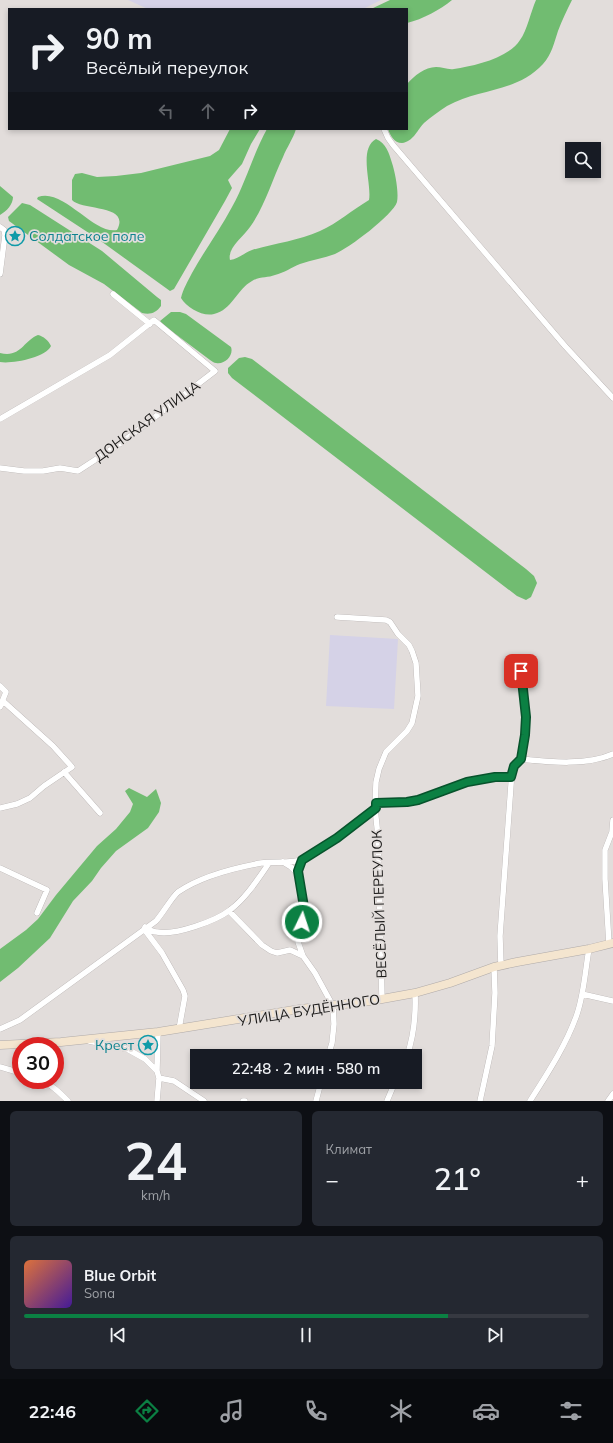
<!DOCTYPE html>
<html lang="ru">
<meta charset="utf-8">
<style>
:root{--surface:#171b24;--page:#242831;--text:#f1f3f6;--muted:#9ea1a6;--line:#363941;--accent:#0b8043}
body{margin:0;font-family:Mulish,sans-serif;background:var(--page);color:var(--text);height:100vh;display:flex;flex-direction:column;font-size:15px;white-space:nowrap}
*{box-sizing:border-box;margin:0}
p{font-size:13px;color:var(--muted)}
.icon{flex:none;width:22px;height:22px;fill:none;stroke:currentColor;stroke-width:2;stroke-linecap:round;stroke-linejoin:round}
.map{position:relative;height:1101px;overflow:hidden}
.drawer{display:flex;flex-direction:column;gap:10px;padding:10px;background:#0d0f14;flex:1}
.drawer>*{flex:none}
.top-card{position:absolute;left:8px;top:8px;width:400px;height:122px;border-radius:0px;box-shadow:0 2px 6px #0003;background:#171b24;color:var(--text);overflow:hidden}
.controls{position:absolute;left:565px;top:142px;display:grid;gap:8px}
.controls a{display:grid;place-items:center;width:36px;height:36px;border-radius:0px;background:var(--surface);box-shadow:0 2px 6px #0003;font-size:20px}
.speed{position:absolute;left:12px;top:1037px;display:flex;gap:8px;font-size:20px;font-weight:700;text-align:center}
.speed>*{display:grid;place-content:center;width:52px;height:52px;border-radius:50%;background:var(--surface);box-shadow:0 2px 6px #0003;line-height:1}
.speed .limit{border:6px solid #d22;background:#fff;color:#111}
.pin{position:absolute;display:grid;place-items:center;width:34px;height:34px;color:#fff;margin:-17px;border-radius:8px;box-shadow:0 2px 6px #0006}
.me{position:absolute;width:44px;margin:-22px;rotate:4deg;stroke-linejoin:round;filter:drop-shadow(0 0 3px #0008)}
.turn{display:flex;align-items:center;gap:14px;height:84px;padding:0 12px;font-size:18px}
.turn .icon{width:52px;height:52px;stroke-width:2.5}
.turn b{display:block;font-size:28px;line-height:34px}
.lanes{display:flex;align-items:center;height:38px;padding:0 12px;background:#0003;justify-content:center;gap:20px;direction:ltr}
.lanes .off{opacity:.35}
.big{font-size:30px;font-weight:600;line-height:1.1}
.drawer .card{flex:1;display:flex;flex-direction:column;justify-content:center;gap:6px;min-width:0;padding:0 14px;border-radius:6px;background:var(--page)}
.drawer .dial{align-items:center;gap:0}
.dial b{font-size:52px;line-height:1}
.song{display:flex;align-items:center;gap:12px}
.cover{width:48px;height:48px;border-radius:6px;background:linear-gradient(135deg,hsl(20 70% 55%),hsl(260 70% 35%))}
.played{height:4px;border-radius:2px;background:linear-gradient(90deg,var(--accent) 75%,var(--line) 75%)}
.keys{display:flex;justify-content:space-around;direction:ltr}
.heat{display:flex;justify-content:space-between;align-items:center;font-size:22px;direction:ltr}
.drawer .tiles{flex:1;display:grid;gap:10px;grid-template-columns:1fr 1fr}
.card:last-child{grid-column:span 2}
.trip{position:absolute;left:190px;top:1049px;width:232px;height:40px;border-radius:0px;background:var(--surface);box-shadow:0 2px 6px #0003;font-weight:600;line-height:40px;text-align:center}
.dock{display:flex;height:64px;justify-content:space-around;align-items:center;background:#090b0e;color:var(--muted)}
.dock .icon{width:28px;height:28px}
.dock .active{color:var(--accent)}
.dock b{font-size:18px;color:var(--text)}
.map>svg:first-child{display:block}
</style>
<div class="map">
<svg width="613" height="1101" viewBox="0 0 613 1101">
<rect width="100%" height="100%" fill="#e2dddb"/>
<path fill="#d5d2e7" d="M128,0H381L363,9H148Z
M330,635L398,639L394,709L326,706Z"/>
<path fill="#8dd18d" d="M141.5 1046a5.5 5.5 0 1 1 11 0a5.5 5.5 0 1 1-11 0Z"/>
<path fill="#71bc71" d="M390,0H452C440,10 423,19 407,23V9H371Z
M536,0H572C567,10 562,20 558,31C554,43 552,54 543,64C516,93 479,88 447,106C439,111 431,117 424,123C418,129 413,142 402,143C394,143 390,135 388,129H407V84C414,76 425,67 436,67C442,67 448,70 454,69C474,66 509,58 520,40C527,31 531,11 536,0Z
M230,129H260L251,144L242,164L228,180L232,188L225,201L174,289L170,291L98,239L37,199L38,197C63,187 94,235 117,230C131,204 82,211 72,200V180L75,174L82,173L97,177L116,176L141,173L210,156L219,150Z
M267,129H296C293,139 287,147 283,157C272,180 265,206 250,227C244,236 227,248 230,260C238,259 244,253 252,250C275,243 298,241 320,231C338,223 352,210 369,200C372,184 358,149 376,139C386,143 389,153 392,163C395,172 399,192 397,202C393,215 349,248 335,254C324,258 312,260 300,264C292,267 284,273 275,275C268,278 260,276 252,281C237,289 232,310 214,314C203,317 187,308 181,298C183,289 188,281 192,273C204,251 220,230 232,207C246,182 253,154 267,129Z
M0,186L13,197C13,204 7,211 0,215Z
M22,203L30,205L102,251L157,297L161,300V306C156,313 150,315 142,313L104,284L69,265L9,221L8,217Z
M171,312H180L186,314L231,347C234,355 225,365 216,363C214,363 212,361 210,360L162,324L160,321Z
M38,335C43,336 49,341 51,346C45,358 12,364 0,362V353C21,358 23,341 38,335Z
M245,357L252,359L526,569L534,576L537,583L531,597L526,600L517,596L232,378L228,373V368L239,358Z
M129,788L147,797L156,789L161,803L159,812L148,828L116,851L101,868L92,881L73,901L50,938L18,968L0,982V949L26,930L38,919L56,895L97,846L116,829L130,812L133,804L125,791Z"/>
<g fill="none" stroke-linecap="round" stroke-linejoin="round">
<g stroke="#afaaa9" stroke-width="6">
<path id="street" d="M384,129L388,138L393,145L565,346L613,398
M0,227L4,230L5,235L0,274
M113,294L150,324
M0,419L110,355L154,320L215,371L121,443L78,471L60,468L43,471H24L0,468
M337,617L386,620L390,622L398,634L409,645L412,651L416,663L418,696L412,723L407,731L386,752L379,769L376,782L375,808L378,836L382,999
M0,686L6,692L0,707
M521,759C550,762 586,766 613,754
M64,772L100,813
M376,803L407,802L418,800L467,782L495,777H511
M0,808L17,804L30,798L44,786L72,767L53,746L3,701
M302,860L298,871L304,907L298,942L303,956L315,973L333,1006L334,1024L332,1043L328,1056
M283,862L291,867L298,874
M0,868L47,890L37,913
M229,911L262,945L271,951L277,953L290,950L303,956
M145,927C149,930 152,932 157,932C174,936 216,921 230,910C246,898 258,879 269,863
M144,929L162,953L183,990L185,996L179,1029
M609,944L605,879V850L612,832L613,820
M501,966L500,936L512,771L517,762L521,759L525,735L526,717L521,671
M582,994L613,1001
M0,1029L20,1020L156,921C163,913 172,897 178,892C201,876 234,868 261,863C273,861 293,864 304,859C328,848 354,825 375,808
M89,1041L127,1049L145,1059L157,1071
M407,1056C414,1035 416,1014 415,993
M0,1067L21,1073
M159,1078L174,1081L204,1101
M40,1080C51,1084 60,1093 68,1101
M157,1101L159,1078L157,1071L158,1032
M243,1101H245
M316,1101L321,1082
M387,1101L395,1082
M480,1101L492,1046L495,993L494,967
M530,1101C547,1074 565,1047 576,1017C584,996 585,971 589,949
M608,1101L613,1094"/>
</g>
<g stroke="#afaaa9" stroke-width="9">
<path id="secondary" d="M0,1045L61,1042L158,1032L300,1009L371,1001L415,993L450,983L494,967L517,962L589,949L613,943"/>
</g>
<use href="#street" stroke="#fff" stroke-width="5.5"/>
<use href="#secondary" stroke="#f4e5cf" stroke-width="8"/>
</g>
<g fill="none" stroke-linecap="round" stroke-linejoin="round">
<g stroke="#07532c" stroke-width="10">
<path id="route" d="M302,922L304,907L298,871L302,860L337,838L376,808V803L407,802L418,800L467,782L495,777H511L514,766L521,759L525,735L526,717L521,671"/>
</g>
<use href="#route" stroke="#0b8043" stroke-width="7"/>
</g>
<defs>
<g id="sight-ring" transform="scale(1)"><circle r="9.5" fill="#e2dddb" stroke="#0f9aa8" stroke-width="1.5"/><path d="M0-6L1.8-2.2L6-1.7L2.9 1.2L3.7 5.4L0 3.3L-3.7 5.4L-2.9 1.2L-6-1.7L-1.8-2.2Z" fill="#0f9aa8"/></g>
</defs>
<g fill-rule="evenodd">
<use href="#sight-ring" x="15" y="236"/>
<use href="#sight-ring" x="148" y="1045"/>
</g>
<g text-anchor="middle" stroke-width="3.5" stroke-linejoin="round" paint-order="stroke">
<g font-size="14" fill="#0d838f" stroke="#e2dddb" text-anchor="start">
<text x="29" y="241">Солдатское поле</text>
<text x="134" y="1050" text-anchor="end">Крест</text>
</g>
<g font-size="14" fill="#1a1918" stroke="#e2dddb">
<text transform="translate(147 421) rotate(-36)" y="5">ДОНСКАЯ УЛИЦА</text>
<text transform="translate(379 904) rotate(-92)" y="5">ВЕСЁЛЫЙ ПЕРЕУЛОК</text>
<text transform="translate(309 1010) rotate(-9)" y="5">УЛИЦА БУДЁННОГО</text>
</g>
</g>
</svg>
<div class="controls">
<a><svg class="icon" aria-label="search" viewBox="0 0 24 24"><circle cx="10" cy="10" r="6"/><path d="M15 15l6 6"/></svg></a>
</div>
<div class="speed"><div class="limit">30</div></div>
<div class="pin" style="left:521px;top:671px;background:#d93025"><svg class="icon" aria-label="arrive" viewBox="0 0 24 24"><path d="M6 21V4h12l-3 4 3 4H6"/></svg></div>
<svg class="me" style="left:302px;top:922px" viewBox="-20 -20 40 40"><circle r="17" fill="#0b8043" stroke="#fff" stroke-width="3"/><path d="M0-11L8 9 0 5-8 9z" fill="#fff"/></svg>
<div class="trip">22:48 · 2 мин · 580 m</div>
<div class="top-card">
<div class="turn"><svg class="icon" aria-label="right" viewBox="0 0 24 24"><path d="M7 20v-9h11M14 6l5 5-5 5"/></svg><div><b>90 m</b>Весёлый переулок</div></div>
<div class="lanes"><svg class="icon off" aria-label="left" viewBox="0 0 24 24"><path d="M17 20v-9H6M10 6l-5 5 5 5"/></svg><svg class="icon off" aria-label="ahead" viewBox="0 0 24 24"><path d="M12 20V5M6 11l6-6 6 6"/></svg><svg class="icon" aria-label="right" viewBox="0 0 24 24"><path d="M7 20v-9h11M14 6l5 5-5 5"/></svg></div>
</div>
</div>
<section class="drawer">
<div class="tiles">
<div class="card dial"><b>24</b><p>km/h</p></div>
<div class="card"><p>Климат</p>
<div class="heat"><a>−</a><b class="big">21°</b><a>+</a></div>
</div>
<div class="card">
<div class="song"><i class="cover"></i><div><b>Blue Orbit</b><p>Sona</p></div></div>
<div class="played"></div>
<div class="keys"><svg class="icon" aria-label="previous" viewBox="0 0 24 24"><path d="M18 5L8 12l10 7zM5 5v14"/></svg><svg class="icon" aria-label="pause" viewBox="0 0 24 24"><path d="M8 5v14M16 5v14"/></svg><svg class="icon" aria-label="next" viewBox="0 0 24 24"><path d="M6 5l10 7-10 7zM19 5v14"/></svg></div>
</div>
</div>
</section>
<nav class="dock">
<b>22:46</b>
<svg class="icon active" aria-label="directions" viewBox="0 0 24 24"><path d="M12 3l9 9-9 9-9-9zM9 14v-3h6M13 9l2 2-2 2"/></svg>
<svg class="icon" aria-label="music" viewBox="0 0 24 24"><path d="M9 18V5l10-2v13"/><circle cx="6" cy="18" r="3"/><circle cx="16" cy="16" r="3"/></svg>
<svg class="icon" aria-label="phone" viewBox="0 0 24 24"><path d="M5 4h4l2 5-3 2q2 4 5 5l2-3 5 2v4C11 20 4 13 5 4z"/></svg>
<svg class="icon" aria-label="climate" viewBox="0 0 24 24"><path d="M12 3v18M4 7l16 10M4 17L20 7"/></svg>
<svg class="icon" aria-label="car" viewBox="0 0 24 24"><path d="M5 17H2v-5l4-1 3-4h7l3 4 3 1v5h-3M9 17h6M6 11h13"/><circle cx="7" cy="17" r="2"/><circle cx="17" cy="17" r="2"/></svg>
<svg class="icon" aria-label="filters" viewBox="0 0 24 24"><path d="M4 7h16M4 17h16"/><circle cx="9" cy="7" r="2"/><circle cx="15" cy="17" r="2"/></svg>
</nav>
